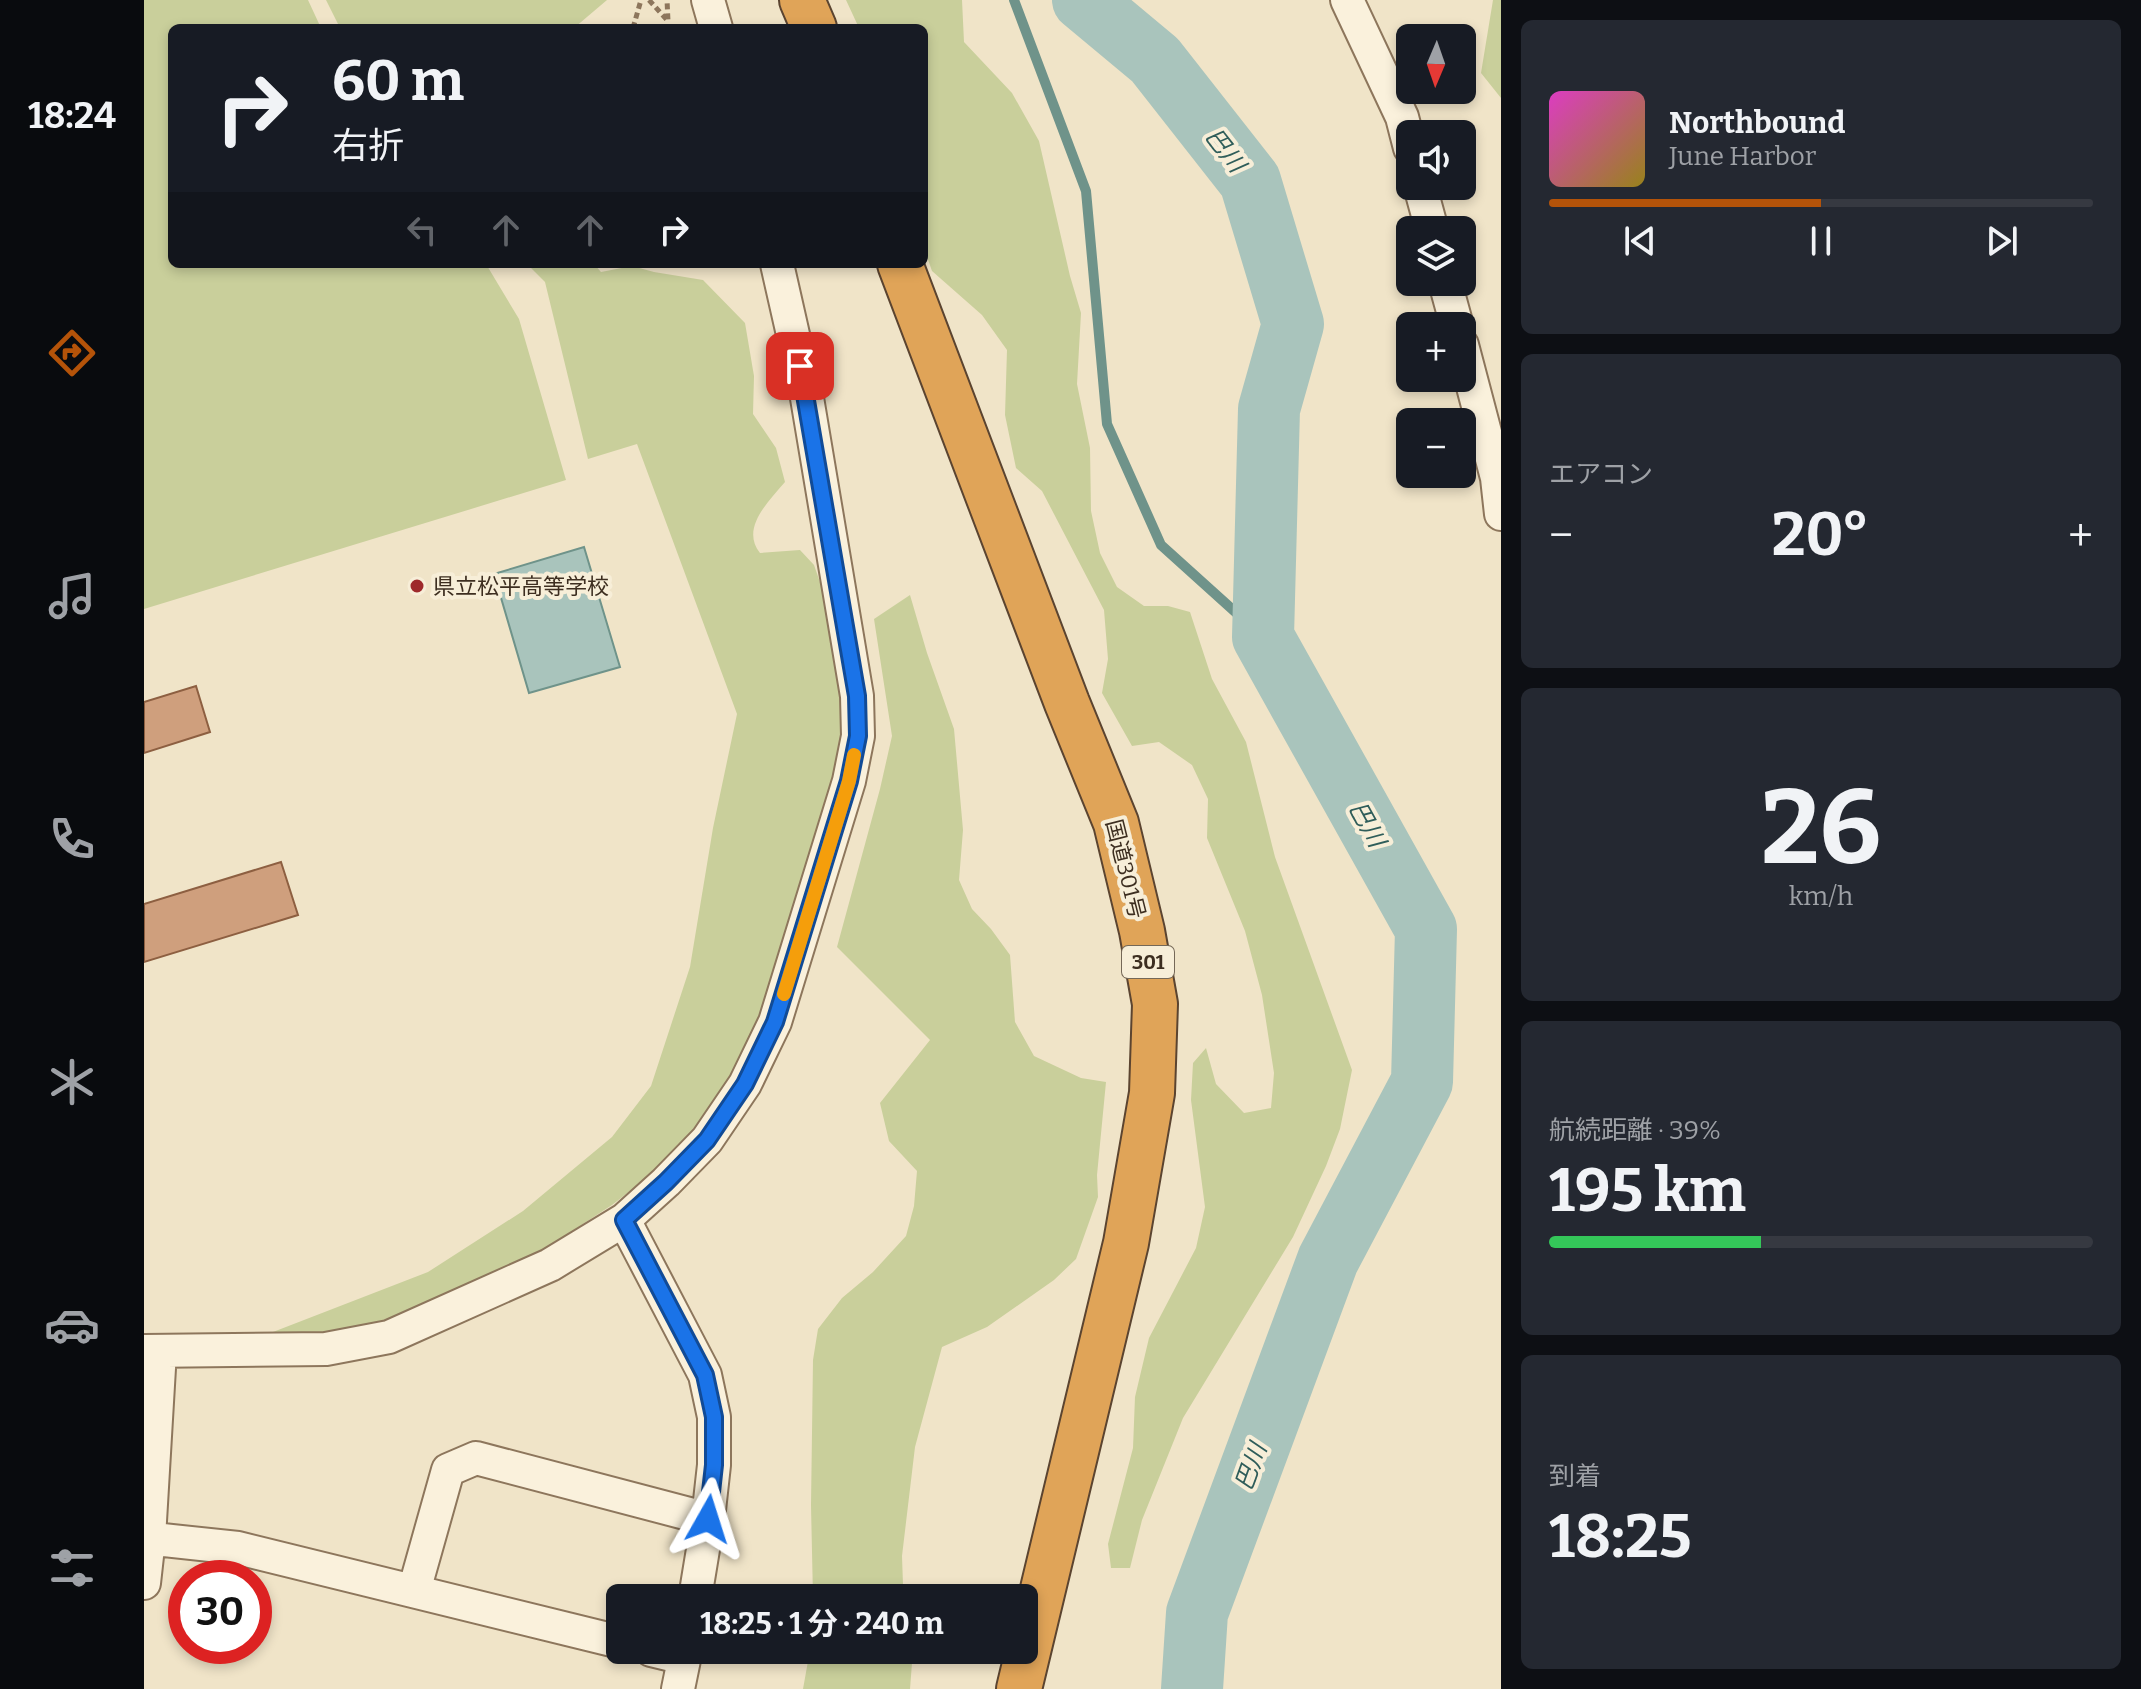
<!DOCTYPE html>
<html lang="ja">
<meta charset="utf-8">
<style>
:root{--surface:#171b24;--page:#242831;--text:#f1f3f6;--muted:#9ea1a6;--line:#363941;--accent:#b45309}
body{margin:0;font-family:Bitter,"Noto Sans JP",serif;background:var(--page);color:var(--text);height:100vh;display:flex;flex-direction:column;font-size:30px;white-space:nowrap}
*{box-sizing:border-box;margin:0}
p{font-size:26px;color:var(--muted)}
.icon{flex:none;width:44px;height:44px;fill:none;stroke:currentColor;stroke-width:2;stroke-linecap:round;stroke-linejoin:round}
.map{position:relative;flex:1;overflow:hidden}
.side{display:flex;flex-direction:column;gap:20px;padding:20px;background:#0d0f14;width:640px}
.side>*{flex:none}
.guide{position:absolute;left:24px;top:24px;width:760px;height:244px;border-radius:12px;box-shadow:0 4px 12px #0003;background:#171b24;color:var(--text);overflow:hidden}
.needle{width:52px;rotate:182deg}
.buttons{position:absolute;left:1252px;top:24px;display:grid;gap:16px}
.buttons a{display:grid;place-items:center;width:80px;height:80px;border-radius:12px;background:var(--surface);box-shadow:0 4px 12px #0003;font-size:40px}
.speed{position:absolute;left:24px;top:1560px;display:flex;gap:16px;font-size:40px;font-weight:700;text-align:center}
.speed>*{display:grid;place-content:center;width:104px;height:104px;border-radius:50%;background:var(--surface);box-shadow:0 4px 12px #0003;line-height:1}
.speed .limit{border:12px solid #d22;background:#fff;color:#111}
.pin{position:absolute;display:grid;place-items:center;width:68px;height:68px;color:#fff;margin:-34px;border-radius:16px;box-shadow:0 4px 12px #0006}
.me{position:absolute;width:88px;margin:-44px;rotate:6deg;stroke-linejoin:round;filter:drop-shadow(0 0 6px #0008)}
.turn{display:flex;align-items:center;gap:28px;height:168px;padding:0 32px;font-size:36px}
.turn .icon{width:104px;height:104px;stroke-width:2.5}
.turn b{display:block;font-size:56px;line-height:68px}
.lanes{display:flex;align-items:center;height:76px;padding:0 32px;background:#0003;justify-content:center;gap:40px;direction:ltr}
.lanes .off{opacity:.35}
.big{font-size:60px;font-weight:700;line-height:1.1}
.side .widget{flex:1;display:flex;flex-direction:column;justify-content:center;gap:12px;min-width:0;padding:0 28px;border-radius:12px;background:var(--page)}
.side .dial{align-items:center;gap:0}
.dial b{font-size:104px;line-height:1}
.song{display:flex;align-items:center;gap:24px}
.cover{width:96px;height:96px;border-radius:12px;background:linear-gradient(135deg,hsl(310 70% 55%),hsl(50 70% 35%))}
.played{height:8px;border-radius:4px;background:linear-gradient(90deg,var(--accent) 50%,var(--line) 50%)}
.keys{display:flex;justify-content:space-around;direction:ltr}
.heat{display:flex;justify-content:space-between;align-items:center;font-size:44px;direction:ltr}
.charge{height:12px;border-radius:6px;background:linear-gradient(90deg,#34c759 39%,var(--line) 0)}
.trip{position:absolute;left:462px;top:1584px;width:432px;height:80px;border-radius:12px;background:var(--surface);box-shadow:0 4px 12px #0003;font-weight:700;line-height:80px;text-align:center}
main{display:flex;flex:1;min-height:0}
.menu{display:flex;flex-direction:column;width:144px;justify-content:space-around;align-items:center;background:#090b0e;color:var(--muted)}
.menu .icon{width:56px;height:56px}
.menu .on{color:var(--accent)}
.menu b{font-size:36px;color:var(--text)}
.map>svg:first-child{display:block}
</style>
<main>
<nav class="menu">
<b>18:24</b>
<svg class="icon on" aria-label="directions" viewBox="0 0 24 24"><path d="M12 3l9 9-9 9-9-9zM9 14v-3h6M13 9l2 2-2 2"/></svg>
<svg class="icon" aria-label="music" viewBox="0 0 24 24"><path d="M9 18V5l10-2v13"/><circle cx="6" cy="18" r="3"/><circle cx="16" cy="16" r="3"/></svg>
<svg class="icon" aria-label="phone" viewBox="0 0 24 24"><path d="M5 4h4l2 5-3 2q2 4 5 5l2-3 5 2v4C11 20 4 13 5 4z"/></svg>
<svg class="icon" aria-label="climate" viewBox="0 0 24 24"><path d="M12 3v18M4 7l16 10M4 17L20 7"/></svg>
<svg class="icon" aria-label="car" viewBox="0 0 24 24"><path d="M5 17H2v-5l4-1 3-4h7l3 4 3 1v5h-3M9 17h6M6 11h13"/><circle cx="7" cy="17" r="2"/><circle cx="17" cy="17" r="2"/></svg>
<svg class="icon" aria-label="filters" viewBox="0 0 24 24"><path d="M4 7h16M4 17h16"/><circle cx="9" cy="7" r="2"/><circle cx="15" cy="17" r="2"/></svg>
</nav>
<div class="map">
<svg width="1357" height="1689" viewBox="0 0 1357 1689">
<rect width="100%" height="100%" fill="#f0e4c8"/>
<path fill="#c9cf9b" d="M0,0H164L177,28H28V264H342L375,319L422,480L0,609Z
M182,0H463L430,28H196Z
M702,0H818L820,42L868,93L895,141L926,276L937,313L933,384L946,448L947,511L956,553L973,587L1000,606H1024L1046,612L1068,679L1102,742L1131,857L1208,1070L1196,1129L1182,1166L1149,1237L1039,1418L998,1520L986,1568H967L964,1544L989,1448L991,1397L1005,1338L1052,1248L1061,1207L1047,1100L1049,1063L1062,1048L1072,1084L1100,1113L1127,1108L1130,1073L1118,995L1101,931L1063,838L1064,799L1048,765L1015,742L988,746L958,693L964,659L960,610L898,491L872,468L861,415L863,350L838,315L788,271L780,248V28H715Z
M1349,0H1357V98L1337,73Z
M383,264H450L457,272L488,266L510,272L559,280L601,323L610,376L609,414L632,448L641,482C625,501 596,528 616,553L656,550L670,565L677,585L700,698L701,740L691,779L614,1018L585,1084L547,1132L509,1173L468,1205L402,1248L247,1321L188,1332H129L284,1272L379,1211L468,1137L507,1086L546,967L569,828L593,714L493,444L444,459L401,282Z
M766,595L783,653L810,729L819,830L815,880L828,909L847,929L866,955L871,1022L890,1056L937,1078L962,1082L953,1175L954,1197L932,1259L910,1280L843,1327L798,1347L771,1447L758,1556L759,1585L762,1598H669L667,1505L669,1360L674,1329L698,1298L729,1272L762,1236L770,1206L773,1171L745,1141L736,1103L786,1040L693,947L736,789L748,736L730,619Z
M666,1650H769L766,1689H659Z"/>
<path fill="#a9c4bc" stroke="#6f938a" stroke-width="2" d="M440,547L476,667L385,693L350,574Z"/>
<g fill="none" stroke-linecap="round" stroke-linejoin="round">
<path stroke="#6f938a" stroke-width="10" d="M870,0L942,191L963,424L1017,545L1119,637"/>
<path stroke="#a9c4bc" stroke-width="62" d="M939,0L1011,60L1106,181L1149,324L1125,409L1119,637L1282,929L1278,1082L1184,1260L1053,1613L1048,1689"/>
</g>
<path fill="#cf9f7d" stroke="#8d5f41" stroke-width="2" d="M52,686L66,732L0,753V702Z
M137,862L154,915L0,962V904Z"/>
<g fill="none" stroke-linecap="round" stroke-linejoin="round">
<g stroke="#8d765c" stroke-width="36">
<path id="street" d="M564,0L572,28
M1203,0L1258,117L1266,148
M1276,186L1288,230
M1301,282L1313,326
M1318,345L1353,478L1357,514
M480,1220L561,1375L570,1417V1465L564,1519L551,1598
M0,1351L182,1349L245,1337L406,1265L480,1220L522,1182L563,1140L601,1084L631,1022L705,781L714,736L713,696L662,392L633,264
M0,1538L94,1548L476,1642
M0,1583L5,1538L16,1351
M270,1591L304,1470L332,1458L564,1519
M507,1650L540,1658
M534,1689L542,1650"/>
</g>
<g stroke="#5b4430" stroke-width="48">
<path id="highway" d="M658,0L670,28
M756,264L923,703L972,823L998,931L1011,1004L1008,1093L982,1243L875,1689"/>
</g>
<path stroke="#8d765c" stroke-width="5" stroke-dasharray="6 4" stroke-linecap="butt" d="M505,0L524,21L523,0
M489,28L497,0"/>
<use href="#street" stroke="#faf1dc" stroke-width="32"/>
<use href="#highway" stroke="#e0a458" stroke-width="44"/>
</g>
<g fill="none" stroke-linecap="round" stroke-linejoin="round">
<g stroke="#114b97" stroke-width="20">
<path id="route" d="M564,1519L570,1465V1417L561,1375L480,1220L522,1182L563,1140L601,1084L631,1022L705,781L714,736L713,696L656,366"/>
</g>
<use href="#route" stroke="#1a73e8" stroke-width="14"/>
<path stroke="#f59e0b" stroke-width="14" d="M640,994L705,781L710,755"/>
</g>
<circle fill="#9e2a2b" stroke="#f7eed8" stroke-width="3" cx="273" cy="586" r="8"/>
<g text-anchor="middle" stroke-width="8" stroke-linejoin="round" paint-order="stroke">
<rect fill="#f7eed8" stroke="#756857" stroke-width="2" x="978" y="946" width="52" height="32" rx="6"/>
<g font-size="20" font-weight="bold" fill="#3d2e20">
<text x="1004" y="969">301</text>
</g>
<g font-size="22" fill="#3d2e20" stroke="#f7eed8" text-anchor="start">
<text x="289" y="594">県立松平高等学校</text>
</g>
<g font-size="22" fill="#3d2e20" stroke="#f7eed8">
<text transform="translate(982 869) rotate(76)" y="8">国道301号</text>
</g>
<g font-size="24" font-style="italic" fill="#2f5d5a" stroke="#f7eed8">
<text transform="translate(1081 150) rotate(52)" y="8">巴川</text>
<text transform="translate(1223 824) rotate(61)" y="8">巴川</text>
<text transform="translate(1107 1467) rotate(-70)" y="8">巴川</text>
</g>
</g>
</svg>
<div class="buttons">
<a><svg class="needle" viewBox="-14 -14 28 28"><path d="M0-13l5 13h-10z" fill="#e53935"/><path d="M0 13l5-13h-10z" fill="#9ea1a6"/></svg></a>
<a><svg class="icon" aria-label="sound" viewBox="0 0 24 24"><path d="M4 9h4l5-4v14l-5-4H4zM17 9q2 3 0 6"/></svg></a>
<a><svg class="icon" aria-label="layers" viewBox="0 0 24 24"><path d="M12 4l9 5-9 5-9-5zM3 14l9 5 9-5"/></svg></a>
<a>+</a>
<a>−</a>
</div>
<div class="speed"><div class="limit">30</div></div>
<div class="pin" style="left:656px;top:366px;background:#d93025"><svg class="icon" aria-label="arrive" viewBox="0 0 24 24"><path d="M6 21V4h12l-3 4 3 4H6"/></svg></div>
<svg class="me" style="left:564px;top:1519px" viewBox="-20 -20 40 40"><path d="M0-17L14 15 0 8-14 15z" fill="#1a73e8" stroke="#fff" stroke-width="4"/></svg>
<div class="trip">18:25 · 1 分 · 240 m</div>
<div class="guide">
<div class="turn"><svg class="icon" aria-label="right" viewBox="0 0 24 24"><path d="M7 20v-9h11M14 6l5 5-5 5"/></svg><div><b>60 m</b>右折</div></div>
<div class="lanes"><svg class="icon off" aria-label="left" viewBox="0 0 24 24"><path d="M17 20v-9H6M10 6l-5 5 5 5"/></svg><svg class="icon off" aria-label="ahead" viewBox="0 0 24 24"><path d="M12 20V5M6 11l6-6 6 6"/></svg><svg class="icon off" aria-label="ahead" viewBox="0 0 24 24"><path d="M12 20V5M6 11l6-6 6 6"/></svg><svg class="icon" aria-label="right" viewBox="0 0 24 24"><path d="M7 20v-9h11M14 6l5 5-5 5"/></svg></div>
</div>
</div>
<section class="side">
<div class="widget">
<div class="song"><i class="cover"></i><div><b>Northbound</b><p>June Harbor</p></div></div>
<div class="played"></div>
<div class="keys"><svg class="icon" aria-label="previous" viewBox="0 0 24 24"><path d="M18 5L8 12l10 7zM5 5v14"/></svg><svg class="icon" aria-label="pause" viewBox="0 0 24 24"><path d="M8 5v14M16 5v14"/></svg><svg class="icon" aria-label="next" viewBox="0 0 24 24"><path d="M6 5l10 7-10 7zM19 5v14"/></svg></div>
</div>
<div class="widget"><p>エアコン</p>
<div class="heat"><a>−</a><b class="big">20°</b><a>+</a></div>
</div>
<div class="widget dial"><b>26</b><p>km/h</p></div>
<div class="widget"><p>航続距離 · 39%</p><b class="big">195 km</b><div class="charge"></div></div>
<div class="widget"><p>到着</p><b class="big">18:25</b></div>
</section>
</main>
